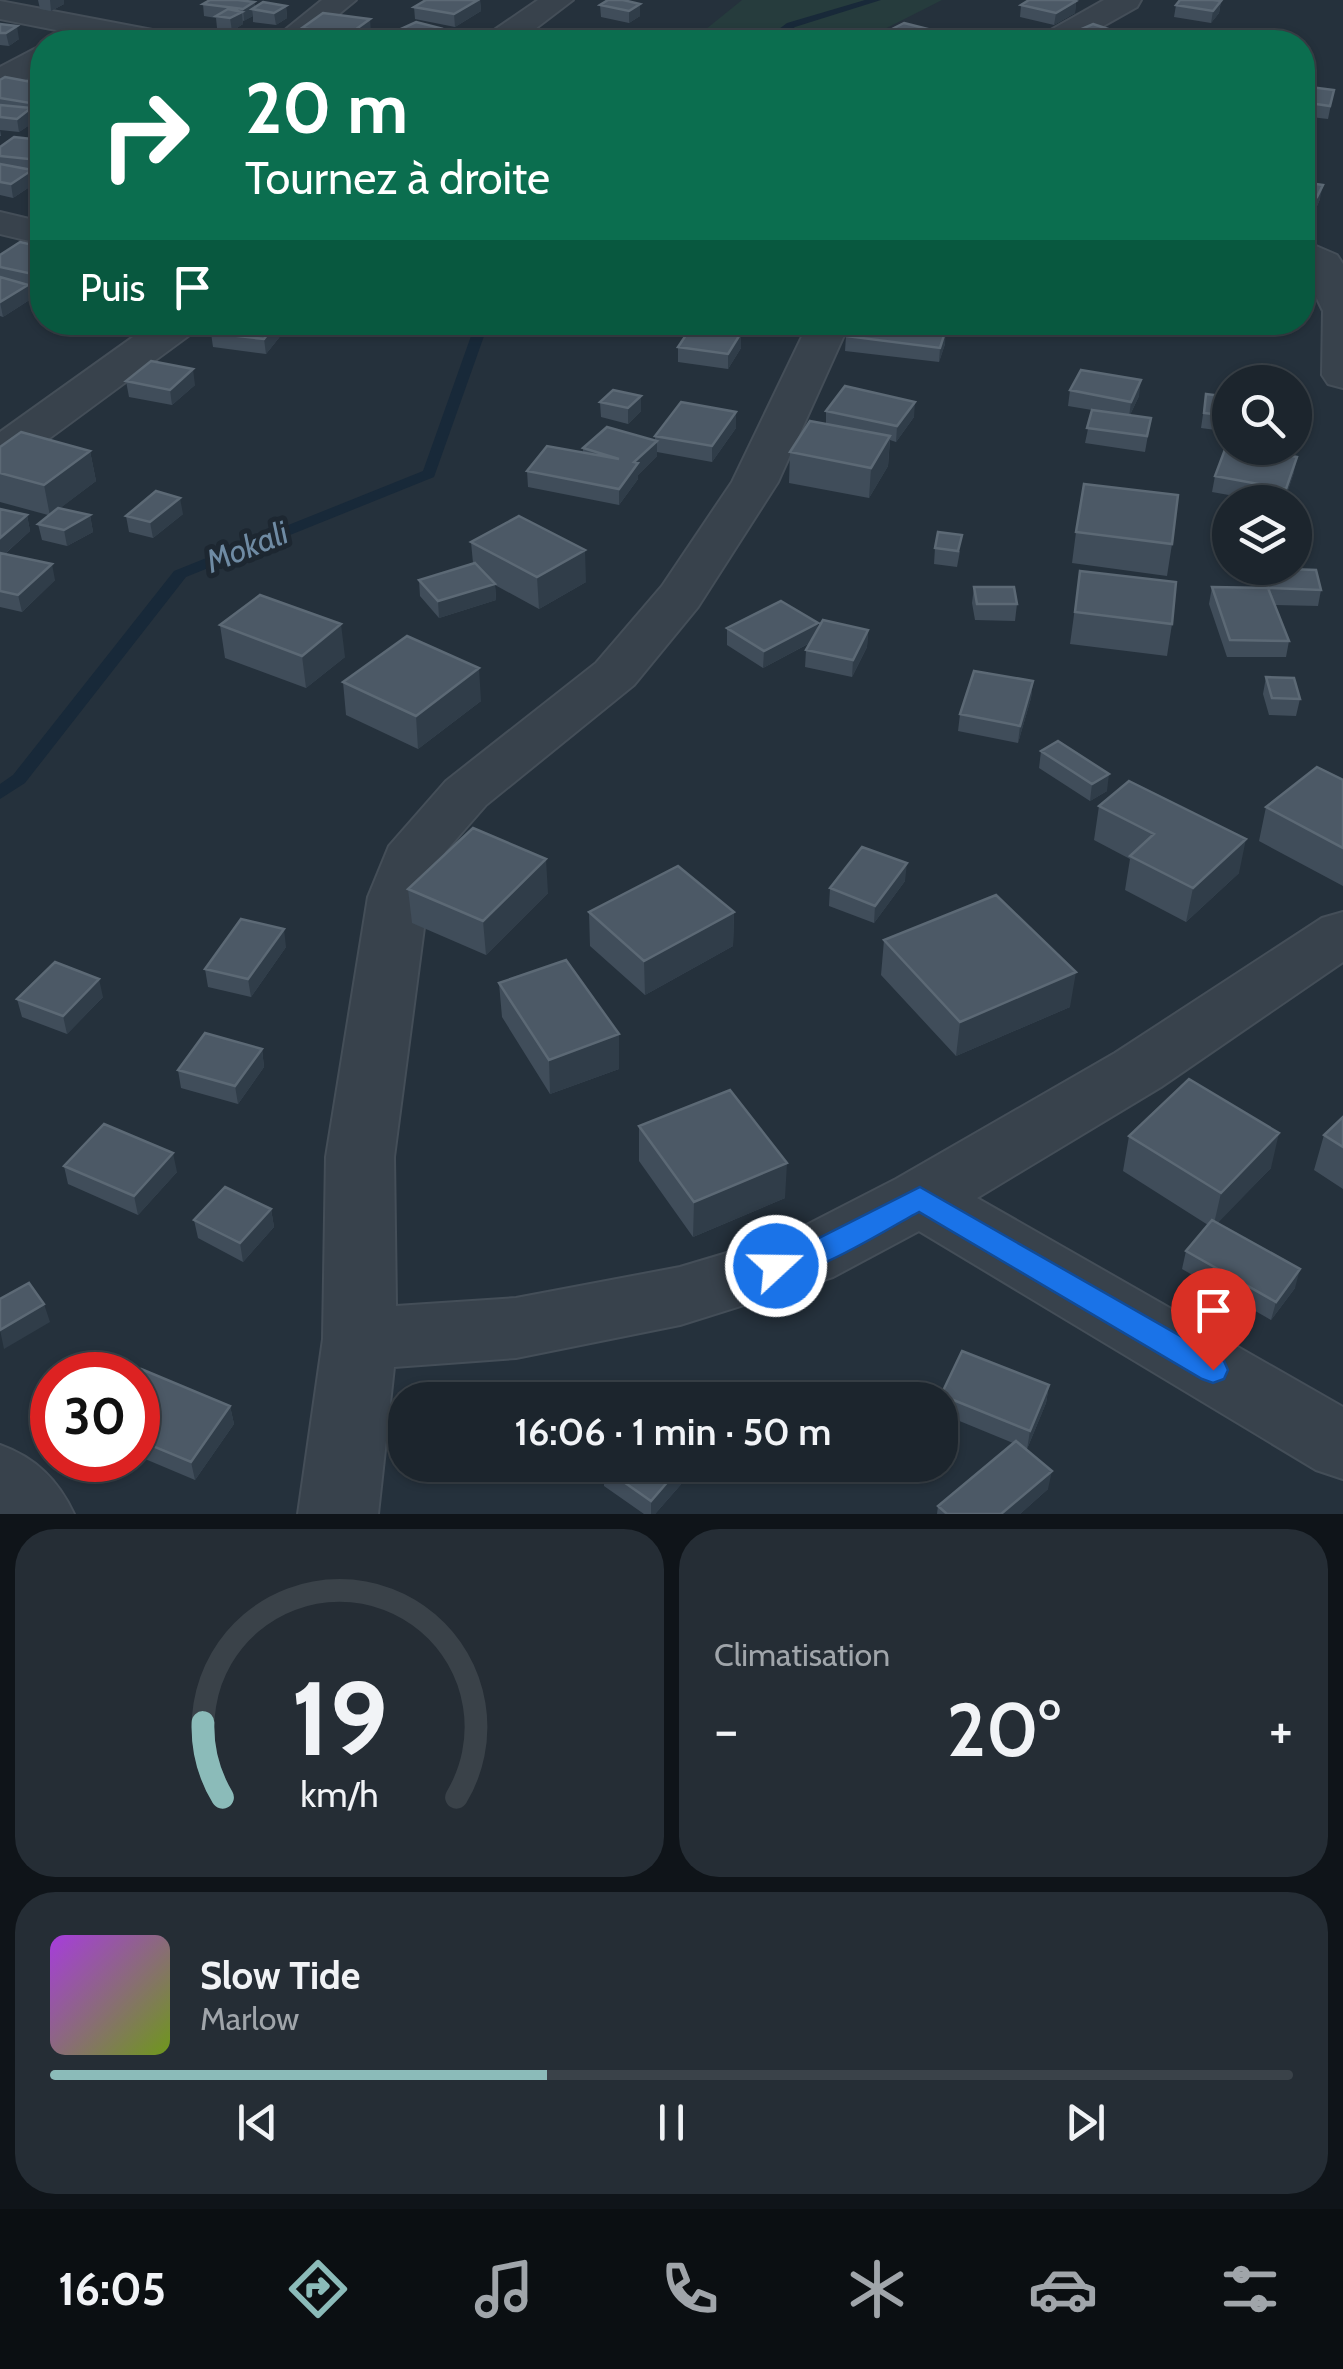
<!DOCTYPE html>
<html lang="fr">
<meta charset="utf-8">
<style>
:root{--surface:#1c252d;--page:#252d35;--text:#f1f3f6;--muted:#a0a5aa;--line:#3a4249;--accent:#8bbbb9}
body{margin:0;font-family:Cabin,sans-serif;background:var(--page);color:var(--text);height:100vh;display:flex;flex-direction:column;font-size:38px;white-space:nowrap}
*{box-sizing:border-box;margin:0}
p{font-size:32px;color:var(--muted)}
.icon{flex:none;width:55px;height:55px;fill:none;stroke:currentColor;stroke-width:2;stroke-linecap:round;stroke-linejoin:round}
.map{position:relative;height:1514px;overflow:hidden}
.panel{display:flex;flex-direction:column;gap:15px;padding:15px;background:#0f1419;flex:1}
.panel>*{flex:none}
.banner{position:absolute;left:30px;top:30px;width:1285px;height:305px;border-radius:40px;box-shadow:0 2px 8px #0004,0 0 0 2px var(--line);background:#0b6e4f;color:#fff;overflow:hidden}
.fabs{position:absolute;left:1212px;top:365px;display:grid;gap:20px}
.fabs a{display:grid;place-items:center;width:100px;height:100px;border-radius:50%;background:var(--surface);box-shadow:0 2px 8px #0004,0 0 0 2px var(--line);font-size:50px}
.speed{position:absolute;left:30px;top:1352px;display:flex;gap:20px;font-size:50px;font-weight:700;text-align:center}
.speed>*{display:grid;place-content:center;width:130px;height:130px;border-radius:50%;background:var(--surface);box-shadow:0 2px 8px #0004,0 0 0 2px var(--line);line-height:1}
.speed .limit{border:15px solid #d22;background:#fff;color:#111}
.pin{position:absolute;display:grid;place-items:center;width:85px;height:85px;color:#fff;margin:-102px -42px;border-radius:50% 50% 50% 0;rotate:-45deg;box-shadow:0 0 10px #0007}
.pin .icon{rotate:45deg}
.me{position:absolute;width:110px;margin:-55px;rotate:69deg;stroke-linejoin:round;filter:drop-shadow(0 0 8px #0008)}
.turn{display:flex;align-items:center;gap:35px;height:210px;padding:0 50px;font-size:45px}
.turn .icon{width:130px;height:130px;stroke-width:2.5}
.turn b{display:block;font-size:70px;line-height:85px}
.then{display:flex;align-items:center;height:95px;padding:0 50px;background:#0003;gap:20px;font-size:38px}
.big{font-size:75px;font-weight:600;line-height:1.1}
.panel .card{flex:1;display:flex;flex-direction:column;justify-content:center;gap:15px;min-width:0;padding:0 35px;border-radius:40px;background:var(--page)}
.panel .dial{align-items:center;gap:0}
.dial svg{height:260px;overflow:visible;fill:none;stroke:var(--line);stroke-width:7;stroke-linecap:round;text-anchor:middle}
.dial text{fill:var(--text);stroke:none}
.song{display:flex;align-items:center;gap:30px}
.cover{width:120px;height:120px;border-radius:15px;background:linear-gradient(135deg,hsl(280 70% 55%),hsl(80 70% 35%))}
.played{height:10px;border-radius:5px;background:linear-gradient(90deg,var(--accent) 40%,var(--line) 40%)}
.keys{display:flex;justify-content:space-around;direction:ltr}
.heat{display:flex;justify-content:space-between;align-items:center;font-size:55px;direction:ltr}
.panel .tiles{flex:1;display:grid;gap:15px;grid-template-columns:1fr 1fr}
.card:last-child{grid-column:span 2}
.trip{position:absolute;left:388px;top:1382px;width:570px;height:100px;border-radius:40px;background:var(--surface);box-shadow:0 2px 8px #0004,0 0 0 2px var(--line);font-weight:600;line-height:100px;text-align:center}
.dock{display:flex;height:160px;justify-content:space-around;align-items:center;background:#0b0f12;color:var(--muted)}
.dock .icon{width:70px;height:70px}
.dock .on{color:var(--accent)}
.dock b{font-size:45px;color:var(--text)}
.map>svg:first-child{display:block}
</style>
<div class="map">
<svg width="1343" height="1514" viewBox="0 0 1343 1514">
<rect width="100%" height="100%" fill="#25313c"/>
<path fill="#263c3d" d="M742,0H942L859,42H690Z"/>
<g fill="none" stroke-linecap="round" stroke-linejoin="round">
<path fill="#182939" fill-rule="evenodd" d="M865,0H881L795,27L773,42H762L787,23Z
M476,322H489L434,477L186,577L25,783L0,799V784L13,775L174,571L423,471Z"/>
<g stroke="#444e58" stroke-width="4">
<path id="minor" d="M322,0H356L305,42H270Z
M538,0H573L518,42H482L487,35Z
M1104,0H1141L1137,7L1075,42H1037L1042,35Z
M0,1L163,32L174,35L179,42H117L0,19Z
M849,31L866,35L871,42L833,41L838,34Z
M42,45V69L12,89L0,92V67Z
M0,212L42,222V244L0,234Z
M1302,240L1337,255L1343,264V388L1328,384L1322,375L1323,311L1302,268Z
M154,322H201L195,331L16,463L0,467V432Z
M809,322H850L778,482L698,607L634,685L486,805L445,852L428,897L394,1157L396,1306L516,1298L680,1267L787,1235L896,1179L1115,1053L1322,918L1343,912V962L1161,1087L977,1198L1343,1407V1479L1316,1470L919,1231L833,1277L680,1325L516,1358L394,1367L378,1514H298L323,1339L326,1157L368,897L389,846L446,781L596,663L662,586L732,482Z
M0,1445C36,1458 58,1480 74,1514H0Z"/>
</g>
<use href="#minor" fill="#38424c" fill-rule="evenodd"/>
</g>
<path fill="#404d5a" d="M38,0H64V4L51,11L40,9Z
M422,0H480L481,11L455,27L415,19L414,7L425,1Z
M1076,1L1075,13L1054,25L1020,17L1021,5Z
M1221,1L1219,13L1211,23L1174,17L1176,5Z
M254,2L255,7L286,6L287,18L276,25L253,22V16L243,21V24L232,31L217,28L216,18L204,16L203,4Z
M640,4V16L629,23L601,17L600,5Z
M0,24L19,39L9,46L0,45Z
M302,28L371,32L356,42H317L303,41Z
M890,30L963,38L962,42H889Z
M1079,30L1120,33L1119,42H1077Z
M392,33L441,41L437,42H392Z
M0,80L42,84L32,115L34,122L19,132L0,130L1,136H0Z
M1302,86L1334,90L1328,119L1302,116Z
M42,140L32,172L34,184L13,198L0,195V147Z
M1302,182L1320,199L1315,211L1302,209Z
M42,247V290L29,287L31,299L3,317L0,316V255Z
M1302,267L1314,269L1308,296L1302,295Z
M76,322H128L120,330Z
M1112,322H1171L1170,329Z
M942,328L945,344L939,362L845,351L846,336Z
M286,329L266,354L213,347L211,333Z
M741,333V348L728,369L678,362V347Z
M126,381L195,385L172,405L129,397Z
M1070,390L1139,396L1130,415L1151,418L1145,452L1085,443L1092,410L1068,406Z
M1206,394L1230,397V432L1201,428Z
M600,402L641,411L628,424L601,417Z
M826,411L914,417L896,442L890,440L888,466L869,498L789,483L790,452L826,424Z
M736,412V428L712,462L657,452V456L638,475V479L619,505L528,487L527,471L583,453V448L655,440V436Z
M0,447L90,451L96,481L60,508L90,515L93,532L67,546L42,540L38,524L48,515L0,502Z
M1294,472L1284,502H1268L1212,492L1215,476Z
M0,509L27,515L30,531L5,554L55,580L22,612L0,607Z
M183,514L153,538L129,532L126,516Z
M1076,532L1172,544L1167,576L1072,563Z
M471,542L586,582L539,609L495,585L496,600L439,618L420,596L419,580L473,563Z
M935,548L960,551L957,567L934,564Z
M1263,568L1321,590L1318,606L1275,605L1289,641L1286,657H1227L1209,604L1212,587L1261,588L1260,584Z
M1080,571L1172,624L1167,656L1070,644Z
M974,587L1017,604L1015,621L975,620L972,603Z
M220,625L345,657L306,688L225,658Z
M727,628L868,630L867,647L852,677L805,667L806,650L810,643L763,668L727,645Z
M1266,677L1300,699L1296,716L1269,715L1263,694Z
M1033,681L1031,698L1018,743L958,731L960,714Z
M343,682L481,701L418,749L346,715Z
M1041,751L1107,791L1090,801L1039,768Z
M1343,780V886L1259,841L1266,807Z
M1099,806L1239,873L1186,922L1125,890L1130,859L1094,840Z
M905,881L874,923L829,906L830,888Z
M408,889L548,893L486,955L412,923Z
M589,912H734L733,946L645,995L590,946Z
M884,940L1070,1007L956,1056L881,975Z
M286,947L251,997L208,987L205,969Z
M499,983L619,1034V1069L550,1094L502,1017Z
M103,997L67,1034L22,1017L17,999Z
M262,1049L264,1067L238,1104L181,1088L178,1070Z
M1343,1117V1189L1314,1170L1324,1135Z
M639,1126L785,1198L693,1237L639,1161Z
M1129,1136L1271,1168L1217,1223L1295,1288L1271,1320L1182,1269L1186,1251L1208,1225L1123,1171Z
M64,1166L177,1172L138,1215L68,1184Z
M271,1209L274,1227L243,1262L198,1238L194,1220Z
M138,1375L230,1406L234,1424L195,1480L138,1456Z
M1049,1385L1046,1403L1027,1449L1048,1489L1020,1514H937L938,1506L1013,1443L940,1413L941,1395Z
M607,1465H698L655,1514H644L604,1486V1468Z"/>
<path fill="#303d49" d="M50,0H64V4L51,11Z
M478,0H480L481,11L455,27L454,14Z
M1076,1L1075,13L1054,25L1056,13Z
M1221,1L1219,13L1211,23L1213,11Z
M254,2L255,10L252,9L253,16L244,21L243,9Z
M640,4V16L629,23V11Z
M286,6L287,18L276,25L274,13Z
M242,12L243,24L232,31L230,18Z
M370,19L371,32L356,42H349L348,35Z
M17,26L19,39L9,46L6,33Z
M440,28L441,41L437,42H415V40Z
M1120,33L1119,42H1106V39Z
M621,36V42H605Z
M1309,63L1306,76L1302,79V67Z
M42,95V109L32,115L34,122L19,132L17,119L31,109L30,103Z
M42,148V164L32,172L34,184L13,198L11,184L31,170L29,159Z
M1323,185L1320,199L1315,211L1317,197Z
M28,285L31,299L3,317L0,302Z
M119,322H128L120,330Z
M277,322H285L286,329L266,354L264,339Z
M946,329L945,344L939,362L940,348Z
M741,333V348L728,369V354Z
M193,369L195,385L172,405L170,390Z
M1141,380L1139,396L1129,417L1131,402Z
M641,396V411L628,424V408Z
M915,402L914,417L896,442L897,426Z
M736,412V428L712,462V446Z
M890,436L888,466L869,498L871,468Z
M657,441V456L638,475V479L619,505V489L634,462Z
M90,451L96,481L50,516L44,485Z
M1297,457L1294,472L1284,502L1286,489Z
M180,498L183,514L153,538L150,522Z
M27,515L30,531L0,558V538Z
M90,515L93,532L67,546L64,530Z
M585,550L586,582L539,609L537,577Z
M52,564L55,580L22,612L18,595Z
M495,584L496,600L439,618L438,601Z
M818,623L817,639L763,668L764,651Z
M341,624L345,657L306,688L302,656Z
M868,630L867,647L852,677L853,660Z
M479,668L481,701L418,749L416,716Z
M1033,681L1031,698L1018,743L1020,726Z
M1109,774L1107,791L1090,801L1092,784Z
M1246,839L1239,873L1186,922L1193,888Z
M546,859L548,893L486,955L483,921Z
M907,863L905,881L874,923L875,906Z
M734,912L733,946L645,995L644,961Z
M284,929L286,947L251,997L248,979Z
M1076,972L1070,1007L956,1056L960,1022Z
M99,979L103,997L67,1034L63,1016Z
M619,1034V1069L550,1094L549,1060Z
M262,1049L264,1067L238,1104L235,1086Z
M1279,1133L1271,1168L1213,1228L1221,1193Z
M173,1153L177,1172L138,1215L134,1196Z
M787,1163L785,1198L693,1237L694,1202Z
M271,1209L274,1227L243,1262L240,1243Z
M1300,1269L1295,1288L1271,1320L1276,1302Z
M44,1304L50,1322L4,1349L0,1330Z
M1049,1385L1046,1403L1027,1449L1030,1431Z
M230,1406L234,1424L195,1480L191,1462Z
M682,1465H698L655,1514H651V1501Z
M1052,1471L1048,1489L1020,1514H1001Z"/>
<path fill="#4c5966" stroke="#5c6975" stroke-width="2.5" d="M210,0H238L254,2L243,9L203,4Z
M426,0H478L454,14L414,7Z
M608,0H623L640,4L629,11L600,5Z
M1029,0H1073L1076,1L1056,13L1021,5Z
M1180,0H1213L1221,1L1213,11L1176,5Z
M263,2L286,6L274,13L252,9Z
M228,9L242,12L230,18L216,16Z
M323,13L370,19L348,35L302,28Z
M416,22L440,28L415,40L392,33Z
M904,23L963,38L955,42H937L890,30Z
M0,24L17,26L6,33H0Z
M1093,24L1120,33L1106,39L1079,30Z
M601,30L621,36L605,42H593L579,38Z
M146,35H159L153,42H139Z
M90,38L121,42H83Z
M5,77L42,84V95L30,103L0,98V80Z
M1302,86L1334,90L1330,106L1302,102Z
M0,105L31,108L17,119L0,117Z
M14,137L42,140V148L29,159L0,156V147Z
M0,164L32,170L11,184L0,182Z
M1302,182L1323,185L1317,197L1302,194Z
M20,242L42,247V276L0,267V255Z
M1302,267L1314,269L1311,281L1302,280Z
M0,277L28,285L0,302Z
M219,322H277L264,339L211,333Z
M851,322H940L938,328L946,329L940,348L846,336Z
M692,326L741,333L728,354L678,347Z
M151,361L193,369L170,390L126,381Z
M1081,370L1141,380L1131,402L1070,390Z
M845,386L915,402L897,426L826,411Z
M613,390L641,396L628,408L600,402Z
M1206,394L1230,397V416L1204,413Z
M681,402L736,412L712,446L655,436Z
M1092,410L1151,418L1147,436L1087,428Z
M810,421L890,436L871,468L790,452Z
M607,427L657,441L634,462L638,463L619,489L527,471L547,446L619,459L583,448Z
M21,432L90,451L44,485L0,473V447Z
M1227,444H1230V448H1248L1297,457L1286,489L1215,476Z
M1084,484L1178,495L1172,544L1076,532Z
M156,491L180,498L150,522L126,516Z
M58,508L90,515L64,530L38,524Z
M0,509L27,515L0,538Z
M519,516L585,550L537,577L471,542Z
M938,532L962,535L958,551L935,548Z
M0,553L52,564L18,595L0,591Z
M475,563L495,584L438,601L419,580Z
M1263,568L1316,570L1321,590L1268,588Z
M1080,571L1176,582L1172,624L1075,612Z
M974,587H1014L1017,604H977Z
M1212,587L1268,588L1289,641L1230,640Z
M260,595L341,624L302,656L220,625Z
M781,601L818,623L764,651L727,628Z
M823,620L868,630L853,660L806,650Z
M407,636L479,668L416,716L343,682Z
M974,671L1033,681L1020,726L960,714Z
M1266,677L1294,678L1300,699L1272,698Z
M1058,741L1109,774L1092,784L1041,751Z
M1317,767L1343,780V848L1266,807Z
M1129,781L1246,839L1193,888L1130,856L1154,834L1099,806Z
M473,828L546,859L483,921L408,889Z
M862,847L907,863L875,906L830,888Z
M678,866L734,912L644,961L589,912Z
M996,895L1076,972L960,1022L884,940Z
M241,919L284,929L248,979L205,969Z
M566,960L619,1034L549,1060L499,983Z
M55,962L99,979L63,1016L17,999Z
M205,1033L262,1049L235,1086L178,1070Z
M1189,1079L1279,1133L1221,1193L1129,1136Z
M730,1090L787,1163L694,1202L639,1126Z
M1343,1117V1147L1324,1135Z
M104,1124L173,1153L134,1196L64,1166Z
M225,1187L271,1209L240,1243L194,1220Z
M1212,1220L1300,1269L1276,1302L1186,1251Z
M29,1283L44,1304L0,1330V1299Z
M962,1351L1049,1385L1030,1431L941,1395Z
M141,1369L230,1406L191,1462L138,1440L137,1375Z
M1016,1441L1052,1471L1001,1514H947L938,1506Z
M607,1465H682L651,1501L604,1468Z"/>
<path fill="#1a73e8" stroke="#114b97" stroke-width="2.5" d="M920,1187L1224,1361L1228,1370L1224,1379L1213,1383L1202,1379L919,1212C886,1229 800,1286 766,1275L761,1266L766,1258L799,1248Z"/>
<g text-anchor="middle" stroke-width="10" stroke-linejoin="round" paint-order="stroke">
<g font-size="32" font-style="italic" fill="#6f8ba4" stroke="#1d2731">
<text transform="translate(247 547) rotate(-22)" y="11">Mokali</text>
</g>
</g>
</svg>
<div class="fabs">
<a><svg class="icon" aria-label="search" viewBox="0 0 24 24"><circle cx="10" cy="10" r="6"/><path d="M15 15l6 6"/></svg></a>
<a><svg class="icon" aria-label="layers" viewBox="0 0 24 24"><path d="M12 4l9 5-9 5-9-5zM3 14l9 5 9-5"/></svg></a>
</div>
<div class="speed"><div class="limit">30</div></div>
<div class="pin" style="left:1213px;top:1370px;background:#d93025"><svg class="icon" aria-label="arrive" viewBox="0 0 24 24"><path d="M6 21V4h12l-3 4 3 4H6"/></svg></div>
<svg class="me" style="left:776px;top:1266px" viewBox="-20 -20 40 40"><circle r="17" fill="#1a73e8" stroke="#fff" stroke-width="3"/><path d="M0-11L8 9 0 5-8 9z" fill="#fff"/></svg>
<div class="trip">16:06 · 1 min · 50 m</div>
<div class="banner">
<div class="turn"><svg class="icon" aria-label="right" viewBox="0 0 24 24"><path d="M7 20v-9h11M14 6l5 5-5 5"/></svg><div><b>20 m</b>Tournez à droite</div></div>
<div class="then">Puis<svg class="icon" aria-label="arrive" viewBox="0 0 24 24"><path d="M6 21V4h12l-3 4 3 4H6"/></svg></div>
</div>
</div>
<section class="panel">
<div class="tiles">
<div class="card dial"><svg viewBox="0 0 100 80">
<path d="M14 69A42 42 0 1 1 86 69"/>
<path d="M14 69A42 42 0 0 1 8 46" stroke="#8bbbb9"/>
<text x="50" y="56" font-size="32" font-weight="700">19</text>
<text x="50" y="72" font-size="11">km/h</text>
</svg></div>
<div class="card"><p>Climatisation</p>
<div class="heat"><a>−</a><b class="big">20°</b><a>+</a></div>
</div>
<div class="card">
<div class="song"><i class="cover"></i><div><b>Slow Tide</b><p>Marlow</p></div></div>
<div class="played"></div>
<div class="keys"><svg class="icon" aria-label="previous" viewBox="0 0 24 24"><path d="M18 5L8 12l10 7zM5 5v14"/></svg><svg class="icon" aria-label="pause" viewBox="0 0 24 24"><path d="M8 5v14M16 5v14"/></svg><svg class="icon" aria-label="next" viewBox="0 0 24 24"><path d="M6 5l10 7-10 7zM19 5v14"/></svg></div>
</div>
</div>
</section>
<nav class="dock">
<b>16:05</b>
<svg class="icon on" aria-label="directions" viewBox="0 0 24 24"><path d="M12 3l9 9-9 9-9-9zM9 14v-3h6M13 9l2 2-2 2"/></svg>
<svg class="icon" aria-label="music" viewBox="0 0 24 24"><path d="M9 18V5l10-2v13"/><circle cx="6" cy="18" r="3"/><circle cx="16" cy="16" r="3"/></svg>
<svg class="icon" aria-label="phone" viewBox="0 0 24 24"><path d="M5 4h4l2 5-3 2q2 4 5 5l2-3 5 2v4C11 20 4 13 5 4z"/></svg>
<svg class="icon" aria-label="climate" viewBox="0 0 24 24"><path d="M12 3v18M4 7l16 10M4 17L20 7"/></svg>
<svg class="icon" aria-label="car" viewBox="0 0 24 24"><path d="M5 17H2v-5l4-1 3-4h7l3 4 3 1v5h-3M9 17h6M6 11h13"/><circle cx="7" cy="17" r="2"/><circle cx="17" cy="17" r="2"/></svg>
<svg class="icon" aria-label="filters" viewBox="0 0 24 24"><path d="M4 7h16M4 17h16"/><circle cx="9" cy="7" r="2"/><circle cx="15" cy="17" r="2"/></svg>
</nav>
